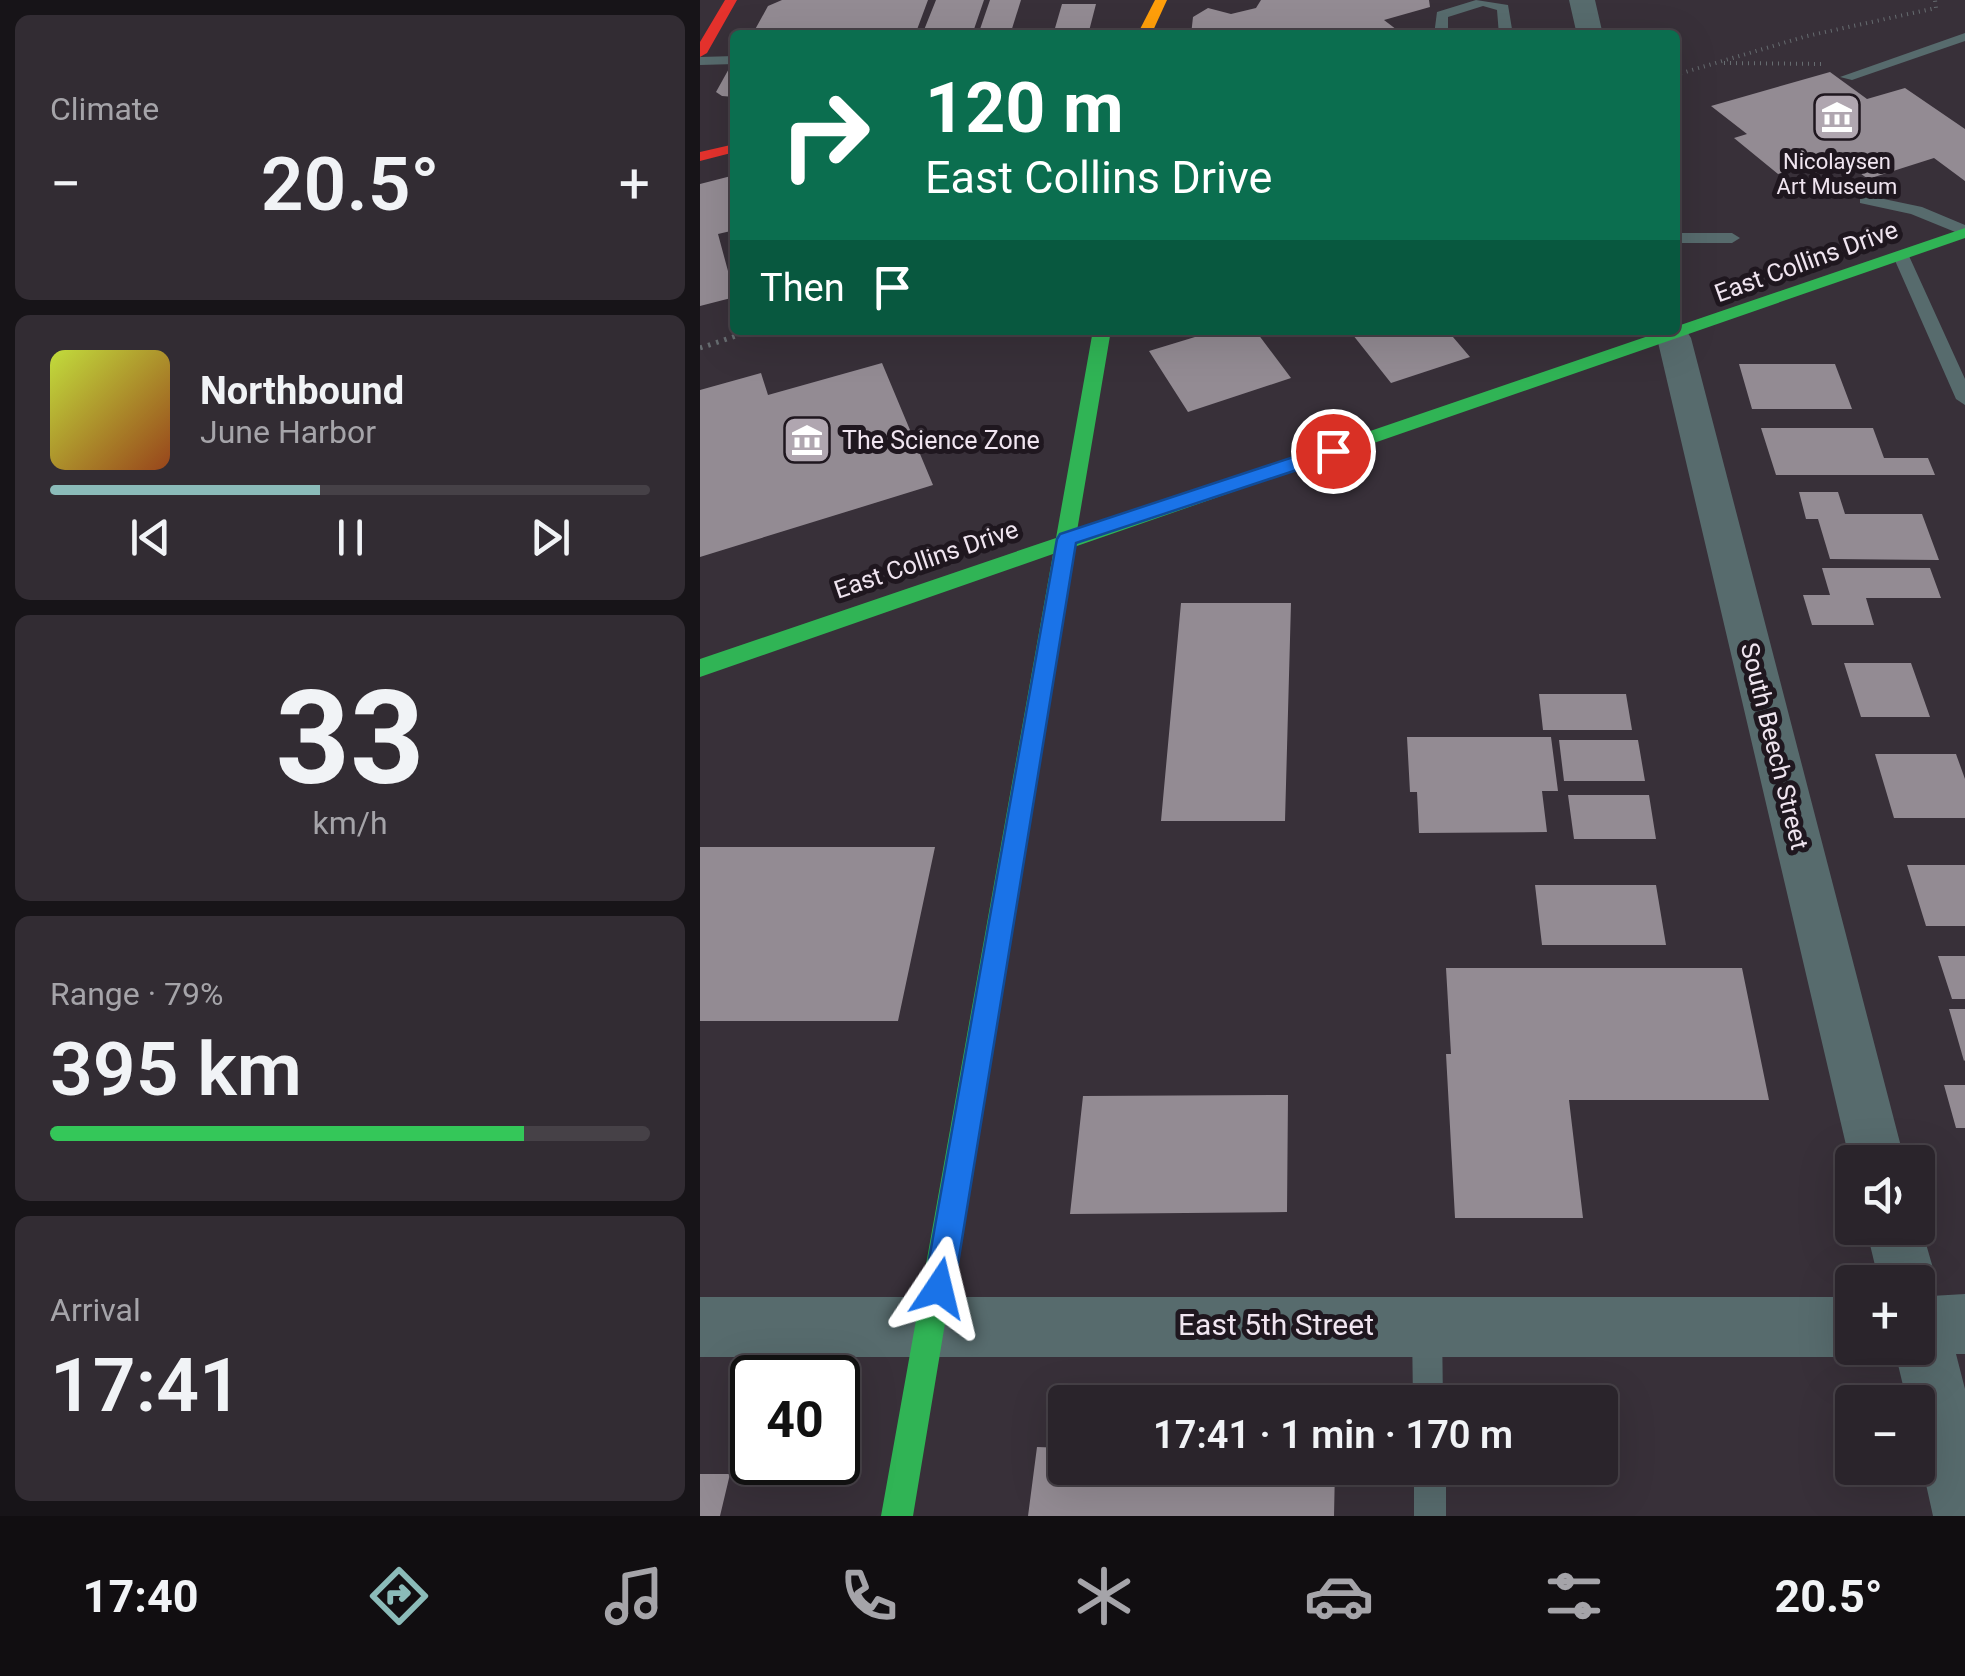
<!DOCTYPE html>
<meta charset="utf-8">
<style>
:root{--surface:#2a242b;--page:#322c33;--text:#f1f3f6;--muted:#a5a4a9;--line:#464147;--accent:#8bbbb9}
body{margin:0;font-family:Roboto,sans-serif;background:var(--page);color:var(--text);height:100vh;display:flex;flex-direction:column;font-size:38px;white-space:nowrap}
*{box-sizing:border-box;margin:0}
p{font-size:32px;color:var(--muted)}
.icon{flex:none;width:55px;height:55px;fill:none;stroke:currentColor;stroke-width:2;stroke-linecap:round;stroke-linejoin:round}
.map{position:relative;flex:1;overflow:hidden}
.panel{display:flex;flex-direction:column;gap:15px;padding:15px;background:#171418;width:700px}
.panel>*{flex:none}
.banner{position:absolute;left:30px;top:30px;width:950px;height:305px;border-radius:10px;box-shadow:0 10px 40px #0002,0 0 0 2px var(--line);background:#0b6e4f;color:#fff;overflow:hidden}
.tools{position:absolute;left:1135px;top:1145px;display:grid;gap:20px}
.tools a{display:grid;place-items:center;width:100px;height:100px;border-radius:10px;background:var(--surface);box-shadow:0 10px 40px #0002,0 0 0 2px var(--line);font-size:50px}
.speed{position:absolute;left:30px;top:1355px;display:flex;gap:20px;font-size:50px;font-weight:700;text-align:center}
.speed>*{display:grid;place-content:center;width:130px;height:130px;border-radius:50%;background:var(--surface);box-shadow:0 10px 40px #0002,0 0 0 2px var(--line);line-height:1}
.speed .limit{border:5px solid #111;border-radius:15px;background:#fff;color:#111}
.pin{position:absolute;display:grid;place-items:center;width:85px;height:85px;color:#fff;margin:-42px;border:5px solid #fff;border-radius:50%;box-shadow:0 2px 10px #0007}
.me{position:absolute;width:110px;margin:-55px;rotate:10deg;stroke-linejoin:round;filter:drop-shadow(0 0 8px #0008)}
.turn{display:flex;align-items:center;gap:35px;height:210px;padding:0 30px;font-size:45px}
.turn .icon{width:130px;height:130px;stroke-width:2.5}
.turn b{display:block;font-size:70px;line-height:85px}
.then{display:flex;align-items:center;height:95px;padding:0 30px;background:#0003;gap:20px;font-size:38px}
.big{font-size:75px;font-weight:600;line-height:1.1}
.panel .card{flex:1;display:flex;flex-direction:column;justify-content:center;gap:15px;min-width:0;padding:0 35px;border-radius:15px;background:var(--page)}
.panel .dial{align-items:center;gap:0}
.dial b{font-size:130px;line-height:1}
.song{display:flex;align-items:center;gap:30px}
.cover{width:120px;height:120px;border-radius:15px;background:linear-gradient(135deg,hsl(70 70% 55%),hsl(20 70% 35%))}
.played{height:10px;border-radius:5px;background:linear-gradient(90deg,var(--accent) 45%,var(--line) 45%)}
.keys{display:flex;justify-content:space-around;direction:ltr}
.heat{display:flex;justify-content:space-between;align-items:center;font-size:55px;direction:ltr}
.charge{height:15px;border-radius:8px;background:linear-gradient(90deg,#34c759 79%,var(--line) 0)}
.trip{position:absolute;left:348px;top:1385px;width:570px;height:100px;border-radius:10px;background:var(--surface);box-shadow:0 10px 40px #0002,0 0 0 2px var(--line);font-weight:600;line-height:100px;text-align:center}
.dock{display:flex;height:160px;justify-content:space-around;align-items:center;background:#110e11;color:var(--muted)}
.dock .icon{width:70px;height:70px}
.dock .selected{color:var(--accent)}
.dock b{font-size:45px;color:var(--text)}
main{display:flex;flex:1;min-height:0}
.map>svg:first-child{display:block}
</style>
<main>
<section class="panel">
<div class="card"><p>Climate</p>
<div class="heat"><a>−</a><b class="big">20.5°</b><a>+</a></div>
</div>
<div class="card">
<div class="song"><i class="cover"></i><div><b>Northbound</b><p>June Harbor</p></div></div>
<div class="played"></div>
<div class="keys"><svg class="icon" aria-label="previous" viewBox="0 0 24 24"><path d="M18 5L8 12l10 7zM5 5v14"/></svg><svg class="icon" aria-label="pause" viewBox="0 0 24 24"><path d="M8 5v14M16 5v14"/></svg><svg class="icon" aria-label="next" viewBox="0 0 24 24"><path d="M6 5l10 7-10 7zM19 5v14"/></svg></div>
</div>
<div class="card dial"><b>33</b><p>km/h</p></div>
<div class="card"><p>Range · 79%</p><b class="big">395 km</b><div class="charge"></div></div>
<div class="card"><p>Arrival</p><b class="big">17:41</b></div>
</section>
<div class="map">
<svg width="1265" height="1516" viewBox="0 0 1265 1516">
<rect width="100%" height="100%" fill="#383039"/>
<path fill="#938b93" d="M82,0H228L215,35H52L68,6Z
M236,0H284L272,35H222Z
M290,0H321L310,35H278Z
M561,0H729L730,7L684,20L701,33L693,35H491L493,17L508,8L531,14L556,8Z
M362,4H396L388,35H353Z
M31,65H35V97L22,96L16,92Z
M1130,72L1167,99L1205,88L1265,129V181L1234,158L1168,179L1137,156L1078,174L1034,138L1047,134L1011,106Z
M35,175V230L18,234L35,297L0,306V184Z
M518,330H555L591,378L488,412L449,351Z
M649,330H747L770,357L691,383Z
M182,363L233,485L0,557V390L61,373L68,395Z
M1039,364H1135L1152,409H1052Z
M1061,428H1173L1184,458H1228L1235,475H1076Z
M1099,492H1138L1145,514H1222L1239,560L1130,559L1118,519H1106Z
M1122,568H1230L1241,598H1166L1174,625H1112L1103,595H1130Z
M481,603H591L585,821H461Z
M1144,663H1211L1230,717H1161Z
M839,694H926L932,730H843Z
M707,737H851L858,791H842L847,832L719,833L717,792H710Z
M859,740H938L945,781H864Z
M1175,754H1256L1265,779V818H1194Z
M868,795H949L956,839H874Z
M0,847H235L198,1021H0Z
M1207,865H1265V926H1226Z
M835,885H956L966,945H842Z
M1238,956H1265V999H1252Z
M746,968H1042L1069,1100H869L883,1218H755L746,1054H751Z
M1249,1009H1265V1060L1264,1061Z
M1244,1085H1265V1128H1256Z
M588,1095L587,1212L370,1214L383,1096Z
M337,1447L365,1448V1468H635L634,1516H328Z
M0,1474H30L20,1516H0Z"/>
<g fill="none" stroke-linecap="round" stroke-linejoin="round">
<path stroke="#666c70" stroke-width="4" stroke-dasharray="1 5" stroke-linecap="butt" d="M1024,63L1126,64
M975,75L1107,36L1236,8L1235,0"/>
<path stroke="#666c70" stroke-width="5" stroke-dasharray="2.5 6" stroke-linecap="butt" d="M0,348L54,330"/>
<path fill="#576b6d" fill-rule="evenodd" d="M776,0L808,5L813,35H799L797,10L783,6L748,17V35H734L737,12Z
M1265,33V41L1152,80L1140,77Z
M35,56V64L0,65V57Z
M1165,195L1222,207L1265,225V236L1211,214L1160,203V197Z
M975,233H1032L1040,238L1032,243H975Z
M1201,251L1209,256L1265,379V405L1256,399L1193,256Z
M727,1313L738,1317L742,1328L743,1402H713L712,1328L716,1317Z
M714,1468H746V1516H714Z"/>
<path fill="#576b6d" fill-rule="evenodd" d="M869,0H895L903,35H877Z
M975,327L986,330L991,338L1205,1162H1152V1167L1150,1162L957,338L962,330Z
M1218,1216L1237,1282L1231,1296L1265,1294V1354H1256L1265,1389V1516H1233L1218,1448V1402H1207L1194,1348H1218V1282H1179L1166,1228H1218Z
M0,1297H1152V1348H1173L1152,1357H0Z"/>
<path fill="#30b455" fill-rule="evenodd" d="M1265,228V238L374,547L213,1516H181L353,554L0,677V659L356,538L393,330H411L377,531Z"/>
<path fill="#ff9f0a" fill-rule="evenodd" d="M455,0H467L451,35H437Z"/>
<path fill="#e5322d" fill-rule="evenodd" d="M25,0H37L7,53L0,57V42Z
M35,144V152L0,161V152Z"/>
</g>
<path fill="#1a73e8" stroke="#114b97" stroke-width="2.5" d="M633,444L639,446V456L376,543L254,1288L249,1298L239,1302L229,1298L224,1288L357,539L360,534Z"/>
<defs>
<g id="museum-square" transform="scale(2.5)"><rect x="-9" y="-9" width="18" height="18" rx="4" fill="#b0a6b0" stroke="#1f171f"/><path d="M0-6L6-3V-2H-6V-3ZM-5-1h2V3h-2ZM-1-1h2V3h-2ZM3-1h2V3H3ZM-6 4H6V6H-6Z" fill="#fff"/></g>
</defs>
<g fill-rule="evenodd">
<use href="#museum-square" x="1137" y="117"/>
<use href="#museum-square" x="107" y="440"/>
</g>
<g text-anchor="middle" stroke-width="10" stroke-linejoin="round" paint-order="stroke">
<g font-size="22" fill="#f0e5f0" stroke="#1f171f">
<text x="1137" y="169">Nicolaysen<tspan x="1137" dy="25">Art Museum</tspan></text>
</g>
<g font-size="25" fill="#f0e5f0" stroke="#1f171f">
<text transform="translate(1106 261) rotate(-20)" y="9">East Collins Drive</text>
<text transform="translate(226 559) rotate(-19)" y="9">East Collins Drive</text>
<text transform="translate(1075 746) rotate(76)" y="9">South Beech Street</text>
</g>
<g font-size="25" fill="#f0e5f0" stroke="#1f171f" text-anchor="start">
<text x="142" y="449">The Science Zone</text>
</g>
<g font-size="30" fill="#f0e5f0" stroke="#1f171f">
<text x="576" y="1335">East 5th Street</text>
</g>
</g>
</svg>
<div class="tools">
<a><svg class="icon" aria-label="sound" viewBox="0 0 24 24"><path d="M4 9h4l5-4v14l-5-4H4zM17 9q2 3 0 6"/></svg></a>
<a>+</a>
<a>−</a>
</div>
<div class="speed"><div class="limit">40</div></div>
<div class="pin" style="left:633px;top:451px;background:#d93025"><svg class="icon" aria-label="arrive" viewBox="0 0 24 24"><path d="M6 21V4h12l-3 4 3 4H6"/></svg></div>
<svg class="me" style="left:239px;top:1288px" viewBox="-20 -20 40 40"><path d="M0-17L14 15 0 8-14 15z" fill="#1a73e8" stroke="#fff" stroke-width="4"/></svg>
<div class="trip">17:41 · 1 min · 170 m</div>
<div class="banner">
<div class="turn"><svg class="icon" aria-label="right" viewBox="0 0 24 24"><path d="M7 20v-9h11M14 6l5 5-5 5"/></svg><div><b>120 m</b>East Collins Drive</div></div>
<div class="then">Then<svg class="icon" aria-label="arrive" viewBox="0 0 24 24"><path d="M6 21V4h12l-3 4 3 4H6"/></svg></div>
</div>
</div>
</main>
<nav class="dock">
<b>17:40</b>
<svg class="icon selected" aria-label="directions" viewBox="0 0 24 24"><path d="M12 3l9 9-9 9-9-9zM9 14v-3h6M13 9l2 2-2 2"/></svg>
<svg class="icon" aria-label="music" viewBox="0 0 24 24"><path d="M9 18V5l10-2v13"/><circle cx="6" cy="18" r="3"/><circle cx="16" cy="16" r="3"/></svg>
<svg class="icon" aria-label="phone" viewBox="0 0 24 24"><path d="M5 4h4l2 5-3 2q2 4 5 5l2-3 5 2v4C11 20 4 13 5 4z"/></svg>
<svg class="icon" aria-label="climate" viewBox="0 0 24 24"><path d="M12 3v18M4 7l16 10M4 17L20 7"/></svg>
<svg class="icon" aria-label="car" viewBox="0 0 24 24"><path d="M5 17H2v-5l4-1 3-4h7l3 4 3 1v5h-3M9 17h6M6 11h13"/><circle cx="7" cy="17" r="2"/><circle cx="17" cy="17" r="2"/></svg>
<svg class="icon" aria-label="filters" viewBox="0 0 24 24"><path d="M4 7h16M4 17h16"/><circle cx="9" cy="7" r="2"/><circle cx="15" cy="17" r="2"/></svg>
<b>20.5°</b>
</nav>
